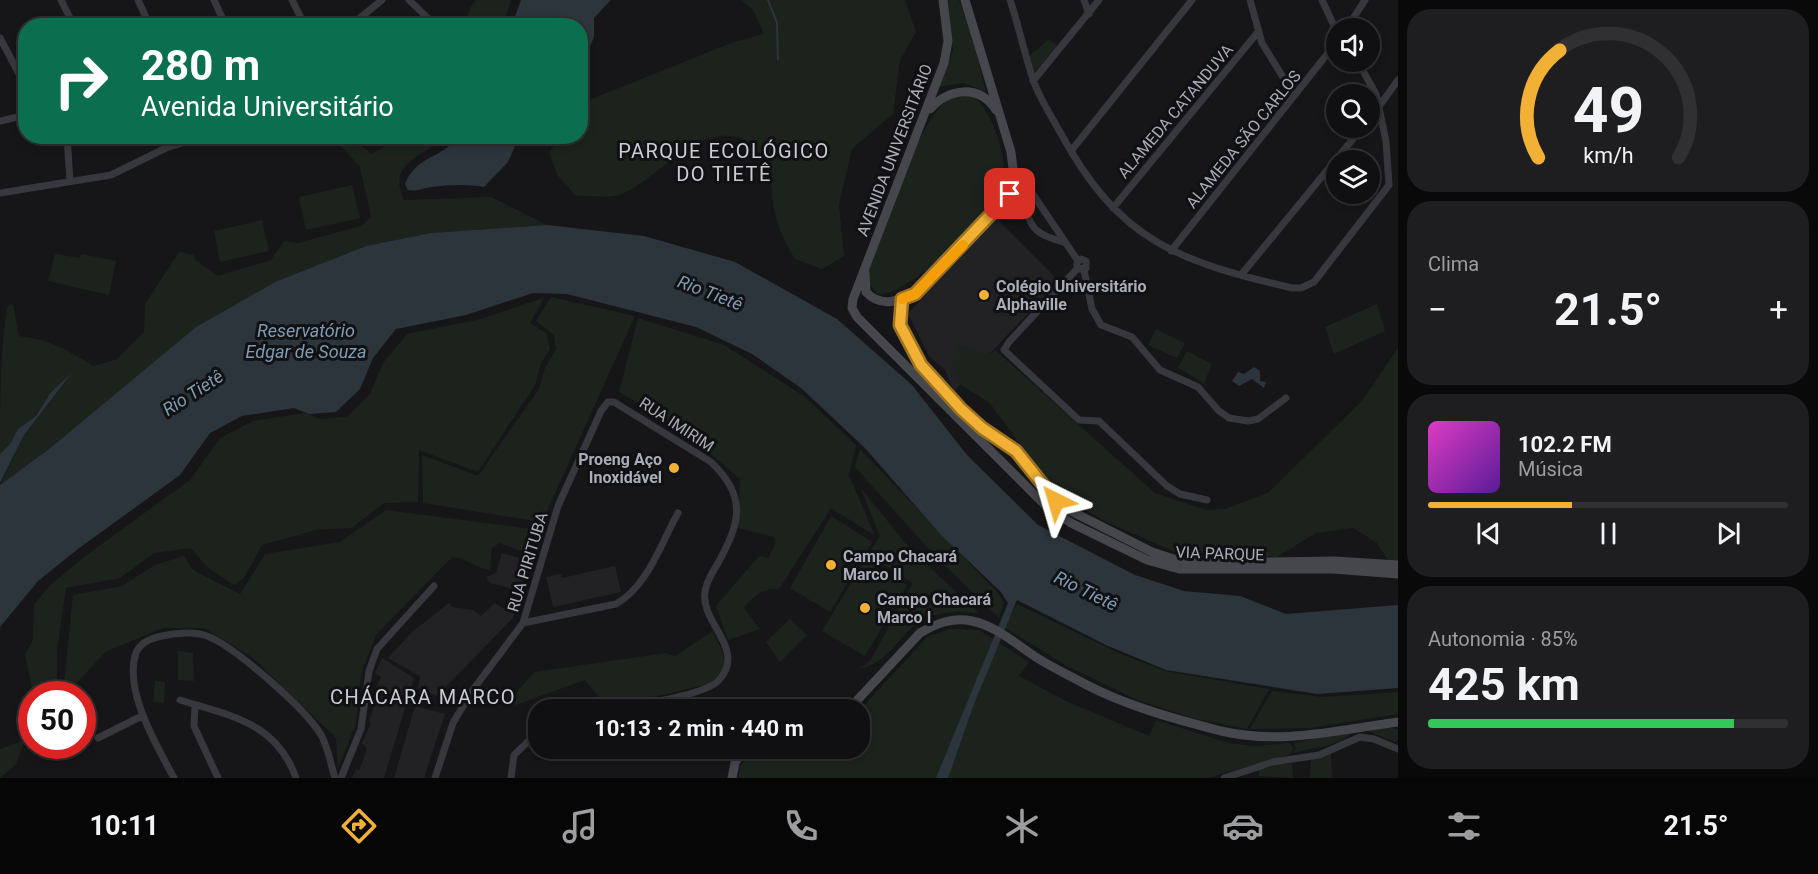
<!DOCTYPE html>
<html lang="pt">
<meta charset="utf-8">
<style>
:root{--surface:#101012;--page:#1e1e20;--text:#f1f3f6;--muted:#9c9d9f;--line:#303032;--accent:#f2b134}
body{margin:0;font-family:Roboto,sans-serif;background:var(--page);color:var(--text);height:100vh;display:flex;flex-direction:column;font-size:22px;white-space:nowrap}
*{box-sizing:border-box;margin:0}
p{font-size:20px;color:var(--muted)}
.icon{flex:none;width:33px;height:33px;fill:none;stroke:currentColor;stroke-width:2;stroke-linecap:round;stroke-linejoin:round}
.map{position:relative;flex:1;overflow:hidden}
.details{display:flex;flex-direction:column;gap:9px;padding:9px;background:#09090a;width:420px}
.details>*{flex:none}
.banner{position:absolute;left:18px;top:18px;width:570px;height:126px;border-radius:24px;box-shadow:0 3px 9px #0003,0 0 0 2px var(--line);background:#0b6e4f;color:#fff;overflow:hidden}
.tools{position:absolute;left:1326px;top:18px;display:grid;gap:12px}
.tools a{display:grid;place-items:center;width:54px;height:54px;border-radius:50%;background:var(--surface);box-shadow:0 3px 9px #0003,0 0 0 2px var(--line);font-size:30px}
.speed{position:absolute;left:18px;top:681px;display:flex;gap:12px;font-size:30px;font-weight:700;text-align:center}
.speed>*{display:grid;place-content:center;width:78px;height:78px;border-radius:50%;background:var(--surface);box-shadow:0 3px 9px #0003,0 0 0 2px var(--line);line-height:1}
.speed .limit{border:9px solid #d22;background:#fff;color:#111}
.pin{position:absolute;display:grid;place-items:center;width:51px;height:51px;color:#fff;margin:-26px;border-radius:12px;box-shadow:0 3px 9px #0006}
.me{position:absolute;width:66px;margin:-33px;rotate:320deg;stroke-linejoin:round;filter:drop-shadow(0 0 4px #0008)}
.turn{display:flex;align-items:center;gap:21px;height:126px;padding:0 24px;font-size:27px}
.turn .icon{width:78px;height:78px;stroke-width:2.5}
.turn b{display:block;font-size:42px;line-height:51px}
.big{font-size:45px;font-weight:700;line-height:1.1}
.details .tile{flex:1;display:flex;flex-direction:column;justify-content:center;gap:9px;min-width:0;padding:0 21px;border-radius:24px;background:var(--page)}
.details .dial{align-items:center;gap:0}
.dial svg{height:156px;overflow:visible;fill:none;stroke:var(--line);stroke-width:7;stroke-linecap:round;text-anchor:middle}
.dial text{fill:var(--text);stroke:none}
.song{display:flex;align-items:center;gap:18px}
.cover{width:72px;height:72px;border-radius:9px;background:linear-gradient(135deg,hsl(310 70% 55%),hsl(270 70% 35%))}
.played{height:6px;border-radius:3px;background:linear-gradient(90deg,var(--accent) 40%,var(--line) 40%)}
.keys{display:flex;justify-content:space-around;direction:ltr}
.heat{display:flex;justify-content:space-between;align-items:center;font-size:33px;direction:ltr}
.charge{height:9px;border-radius:4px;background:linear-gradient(90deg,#34c759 85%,var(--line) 0)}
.trip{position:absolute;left:528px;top:699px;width:342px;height:60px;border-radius:24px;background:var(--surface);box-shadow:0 3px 9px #0003,0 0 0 2px var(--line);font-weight:700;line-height:60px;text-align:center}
.menu{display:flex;height:96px;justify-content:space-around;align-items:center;background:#060607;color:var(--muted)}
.menu .icon{width:42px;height:42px}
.menu .current{color:var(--accent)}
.menu b{font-size:27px;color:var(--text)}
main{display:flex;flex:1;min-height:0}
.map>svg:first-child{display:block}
</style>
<main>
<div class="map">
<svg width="1398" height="778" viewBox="0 0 1398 778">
<rect width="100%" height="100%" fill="#161618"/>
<path fill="#222225" d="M995,217L1059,281L954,391L945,370L929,356L908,314Z
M502,553L524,559L522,567L528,569L522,585L526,586L524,592L490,583L486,577L496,573Z
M615,566L621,592L553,607L546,577L561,574L562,578Z
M507,601L518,604L513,618L437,696L418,688L420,676L388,658L412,632L449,603L452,607L473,610L481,616L495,603L504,609Z
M382,658L414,678L384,778H352L356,769L359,771L367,749L362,743L371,723L369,720L377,698L372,696L381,677L375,673Z
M415,706L445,714L424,778H394Z"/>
<path fill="#1c231d" d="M476,0H511L503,25H464L471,6Z
M741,0H905L916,32L900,60L893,114L852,149L839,205L844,256L822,269L795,259C785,243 778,228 774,209C771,191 773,167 759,152C715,103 662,177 622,194C610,199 589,195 576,196L558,176L549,153L559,137L580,136L581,109L589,100L731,43L764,34L753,10Z
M948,0H959L970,28L986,92L963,83L939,87L953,51Z
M1049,39L1057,46L1035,72L1029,56Z
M955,95L975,97C999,124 1004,154 1005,190C976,222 921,289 878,295L868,282L869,266C885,226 919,112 955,95Z
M381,137H450C424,154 386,163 404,200L491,197L547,225L431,233L366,246L275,282L196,327L49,449L0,485L24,435L70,376L51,392L36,416L18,429L10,444L0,454C0,413 0,340 8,305L13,304L19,336C48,339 69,351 94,366L117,359L144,332L145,304L179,252L194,255L195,260L218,276L271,260L284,241L298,243L361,226L371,217L360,167L339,144L342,140L356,141L371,154L384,147Z
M352,185L360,218L306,230L299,197Z
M262,220L269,251L220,262L214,231Z
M55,254L80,258L81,254L116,261L109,295L48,281Z
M551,297L635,316L542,522L423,503L422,455L478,476L539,389L545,368L556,349L554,335L536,321Z
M544,298L530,323L546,333L550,349L541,363L535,385L478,472L419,450L418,502L384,503L352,528L316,530L262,545L244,578L234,585L208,568L191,548L154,553L120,578L66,588L57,650V694H33L25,654L33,640L34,605L49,586L88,554L190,480L220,438L253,421L305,413L320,419L347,417L370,394L383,363L407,334L477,320Z
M1377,304L1385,331L1334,354L1325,327Z
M638,318L724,345L804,396L856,445L849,475L875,536L831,508L779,589C763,588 753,596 744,608L760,629L728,640L716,606L759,556L768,558L775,545L774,537L738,528L740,479L682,429L619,392Z
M1156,329L1185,343L1177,358L1148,345Z
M959,345L988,355L995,350L1155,493L1206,510L1225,509L1268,493L1362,401L1398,348V561L1388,560L1377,543L1353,528L1316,533L1277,557L1173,551L1109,523L1073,503L1041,473L989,402L962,386L951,360Z
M1187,351L1212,364L1204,383L1178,368Z
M860,449L998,593L1004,603L999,618L937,558L855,467Z
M860,487L910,549L979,613C958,612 934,610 916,624C895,641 888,663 859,669L870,661L913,583L868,555L880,536Z
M386,510L538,530L533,556L500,543L492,548L490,570C476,568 468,559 452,557L376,635L361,674L356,723L338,768L336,738L252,657L204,628H163L105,652L67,694H63L73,595L122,586L155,565L184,556L193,570L240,594L265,554L340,542Z
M831,516L872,542L830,612L790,588Z
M865,560L907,585L865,656L822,631Z
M1017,604L1121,654L1165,671L1269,689L1247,729L1196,719L1137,700L1065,665L1004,627Z
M790,619L807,635L780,662L766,642Z
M950,629L979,630L1029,662L1019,676L1068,702L1149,736L1156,720L1228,743L1255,746L1289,743L1294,748L1289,755L1208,778H738L740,766L753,749L860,748V710L927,637Z
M713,631C723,653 734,666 708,684L608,708L585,680L510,707L519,689L535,672L666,653L675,656Z
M178,651L193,653L194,681L178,680Z
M155,681L165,682L164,703L153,702Z
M1272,691L1322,697L1398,692V714L1310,728L1250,729Z
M1392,728L1398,729V740L1395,742L1363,729Z
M1352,732C1338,749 1311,746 1292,754L1296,748L1293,743Z
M25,740L16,764L0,778V749Z
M1331,753L1332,778H1310L1311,760Z
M1292,763L1293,778L1259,776V769Z"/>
<path fill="#2c353c" d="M521,0H611L594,18V37L586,56L583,86L581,87L580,26L512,25Z
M459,137H519L508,162L484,187C467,184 448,185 431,187C422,188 418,192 408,190L405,184C416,156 440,159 459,137Z
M547,225L644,236L735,262L837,319L912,385L967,455L1038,525L1135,575L1184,591L1240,596L1286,614L1398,605V688L1317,694L1166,670L1106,645L1017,600L974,704L948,778H936L1008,603L1001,592L941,535L865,448L801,388L752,354L696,327L567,294L533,293L466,315L396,329L373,358L360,389L336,412L309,414L294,408L242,416L210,433L180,475L78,549L38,581L0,627V485L49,449L196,327L275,282L366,246L431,233Z
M1254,367L1260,371V381L1266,382L1264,388L1252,379L1239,386L1232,381L1238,372L1244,374Z
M72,373L24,435L0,483V454L10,444L18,429L36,416L51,392Z"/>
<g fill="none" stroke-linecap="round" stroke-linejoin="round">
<path stroke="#2c353c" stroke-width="2" d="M768,0L777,23L778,59"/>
<path stroke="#37383d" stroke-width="7" d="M61,0L74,26
M138,0L150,26
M214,0L226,26
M292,0L305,26
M409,0L436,26
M1010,0C1019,26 1024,53 1033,79C1039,98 1051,115 1060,132C1119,241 1177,261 1292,288H1301L1314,282L1389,185L1386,141L1376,94L1358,62
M1084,0L1089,14
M1250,0L1262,43L1294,95
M1322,0L1336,30
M350,26L382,0
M1347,28L1365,0
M0,38L26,87
M1033,81L1099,0
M1370,119L1398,80
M0,121L26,115
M67,136L70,181
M1071,151L1192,0
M1013,172L1028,187L1078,261
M0,193L111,175L166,148L205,136
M1010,194C1040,214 1015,230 1064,242
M1113,208L1258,32
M1171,251L1336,43
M1077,269L1086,268V261L1081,259L1077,262V269L1009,342L1004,350L1079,420L1099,421L1167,486L1180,494L1207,500
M1084,270L1092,309L1101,325L1132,337L1160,370L1198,387L1219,411L1229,418L1248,421L1258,419L1286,398
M1241,275L1362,128
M523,623L616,604C648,586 661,543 678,513
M180,700C231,716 276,722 296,778
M195,705L194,726L218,778
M98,738L142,716
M174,778C157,746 123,690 136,653C140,643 152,638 162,636C176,633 193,631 207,636C234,646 306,709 321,735C329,749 330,763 335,778
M341,778L361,729L369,671L377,649L434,586
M435,778L453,723L472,691L523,623L558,506L601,411L608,402H614L711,462C748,497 740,523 718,563C713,572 706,581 705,592C700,623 747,649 719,680C705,696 634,705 610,710
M511,778L514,755L538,732
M1224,778L1273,762L1319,755L1360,737L1374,739L1398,749"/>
<path stroke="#45474d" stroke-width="9" d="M943,0L948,41L944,63L853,299L852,308L857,317L1047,507L1071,523L1147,560L1179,569H1333L1398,574
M930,109C949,88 979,84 996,110
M865,273L866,292C881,308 897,301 915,294L1010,194L1014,177L1011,152L965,0
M901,299L900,325L921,365L961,409L1015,451L1048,492L1067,509L1152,552L1180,561L1212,563L1335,561L1398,565
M848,710L920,633C937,623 953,617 972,621C997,626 1018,646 1039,659C1053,668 1069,675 1083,683C1126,706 1175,719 1221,731C1281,745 1338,730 1398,722
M732,778L735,763L743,748"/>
</g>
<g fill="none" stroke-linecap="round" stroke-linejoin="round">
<g stroke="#9d7322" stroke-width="15">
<path id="route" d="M1010,194L915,294L902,299L900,325L921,365L961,409L982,428L1016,451L1056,501"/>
</g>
<use href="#route" stroke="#f2b134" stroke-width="10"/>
<path stroke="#f59e0b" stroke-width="10" d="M902,299L915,294L963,245"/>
</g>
<g fill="#f2b134" stroke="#111113" stroke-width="2">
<circle cx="984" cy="295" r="6"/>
<circle cx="674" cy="468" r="6"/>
<circle cx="831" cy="565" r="6"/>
<circle cx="865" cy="608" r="6"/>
</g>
<g text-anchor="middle" stroke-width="6" stroke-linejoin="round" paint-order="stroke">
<g font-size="16" fill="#a8adb8" stroke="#111113">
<text transform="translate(1175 111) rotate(-50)" y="6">ALAMEDA CATANDUVA</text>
<text transform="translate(1243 139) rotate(-51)" y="6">ALAMEDA SÃO CARLOS</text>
<text transform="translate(894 150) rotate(-69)" y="6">AVENIDA UNIVERSITÁRIO</text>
<text transform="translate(677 424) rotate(33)" y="6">RUA IMIRIM</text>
<text transform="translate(1220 553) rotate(2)" y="6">VIA PARQUE</text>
<text transform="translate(527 562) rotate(-73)" y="6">RUA PIRITUBA</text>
</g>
<g font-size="16" font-weight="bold" fill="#a8adb8" stroke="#111113" text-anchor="start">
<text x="996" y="292">Colégio Universitário<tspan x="996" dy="18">Alphaville</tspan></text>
<text x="662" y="465" text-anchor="end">Proeng Aço<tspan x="662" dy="18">Inoxidável</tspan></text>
<text x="843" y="562">Campo Chacará<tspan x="843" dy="18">Marco II</tspan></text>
<text x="877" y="605">Campo Chacará<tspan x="877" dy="18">Marco I</tspan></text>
</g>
<g font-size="18" font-style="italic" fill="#7f9bb3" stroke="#111113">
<text transform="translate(710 293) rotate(21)" y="6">Rio Tietê</text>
<text x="306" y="337">Reservatório<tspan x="306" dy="21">Edgar de Souza</tspan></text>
<text transform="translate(193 393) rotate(-33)" y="6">Rio Tietê</text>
<text transform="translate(1086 591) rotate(26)" y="6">Rio Tietê</text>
</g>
<g font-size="20" letter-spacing="1.5" fill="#c9ccd4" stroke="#111113">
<text x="724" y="158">PARQUE ECOLÓGICO<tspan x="724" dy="23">DO TIETÊ</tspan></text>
<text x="423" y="704">CHÁCARA MARCO</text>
</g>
</g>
</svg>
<div class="tools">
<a><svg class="icon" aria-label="sound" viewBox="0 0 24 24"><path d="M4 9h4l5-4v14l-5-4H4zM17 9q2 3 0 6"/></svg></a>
<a><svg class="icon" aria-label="search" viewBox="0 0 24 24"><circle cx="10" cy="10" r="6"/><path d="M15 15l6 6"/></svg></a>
<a><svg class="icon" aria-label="layers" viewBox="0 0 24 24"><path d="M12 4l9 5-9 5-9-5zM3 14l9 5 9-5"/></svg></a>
</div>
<div class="speed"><div class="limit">50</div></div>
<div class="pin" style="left:1010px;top:194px;background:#d93025"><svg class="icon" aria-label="arrive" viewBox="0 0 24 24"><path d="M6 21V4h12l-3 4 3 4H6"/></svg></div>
<svg class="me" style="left:1056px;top:501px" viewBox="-20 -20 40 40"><path d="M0-17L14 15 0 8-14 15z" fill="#f2b134" stroke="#fff" stroke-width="4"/></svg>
<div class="trip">10:13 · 2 min · 440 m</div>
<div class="banner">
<div class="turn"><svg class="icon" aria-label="right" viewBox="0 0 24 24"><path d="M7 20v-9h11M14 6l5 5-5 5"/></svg><div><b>280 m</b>Avenida Universitário</div></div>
</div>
</div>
<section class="details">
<div class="tile dial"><svg viewBox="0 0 100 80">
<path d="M14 69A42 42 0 1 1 86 69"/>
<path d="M14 69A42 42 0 0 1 25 14" stroke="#f2b134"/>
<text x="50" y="56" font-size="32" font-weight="700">49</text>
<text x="50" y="72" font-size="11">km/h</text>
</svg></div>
<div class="tile"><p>Clima</p>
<div class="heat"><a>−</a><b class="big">21.5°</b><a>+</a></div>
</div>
<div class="tile">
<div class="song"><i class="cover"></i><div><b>102.2 FM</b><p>Música</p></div></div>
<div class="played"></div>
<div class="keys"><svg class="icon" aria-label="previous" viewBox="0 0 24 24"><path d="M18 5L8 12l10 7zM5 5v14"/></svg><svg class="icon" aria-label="pause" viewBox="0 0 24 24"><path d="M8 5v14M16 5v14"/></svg><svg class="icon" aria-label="next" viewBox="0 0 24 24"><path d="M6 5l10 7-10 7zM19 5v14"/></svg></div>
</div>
<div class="tile"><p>Autonomia · 85%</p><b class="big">425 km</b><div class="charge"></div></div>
</section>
</main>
<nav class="menu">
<b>10:11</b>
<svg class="icon current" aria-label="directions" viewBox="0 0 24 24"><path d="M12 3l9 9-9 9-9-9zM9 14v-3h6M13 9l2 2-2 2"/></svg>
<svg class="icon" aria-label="music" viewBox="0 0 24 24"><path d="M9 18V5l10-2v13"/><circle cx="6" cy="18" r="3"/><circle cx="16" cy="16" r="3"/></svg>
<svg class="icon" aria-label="phone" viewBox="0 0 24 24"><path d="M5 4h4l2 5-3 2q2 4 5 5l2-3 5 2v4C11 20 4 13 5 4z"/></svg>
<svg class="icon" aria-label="climate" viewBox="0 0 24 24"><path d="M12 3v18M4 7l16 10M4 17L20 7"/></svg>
<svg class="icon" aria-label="car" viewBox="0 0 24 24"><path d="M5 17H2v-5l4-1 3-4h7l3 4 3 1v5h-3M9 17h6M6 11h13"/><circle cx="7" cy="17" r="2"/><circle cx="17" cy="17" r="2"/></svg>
<svg class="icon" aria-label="filters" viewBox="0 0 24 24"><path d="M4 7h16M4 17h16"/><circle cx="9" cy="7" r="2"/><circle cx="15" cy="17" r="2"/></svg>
<b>21.5°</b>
</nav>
